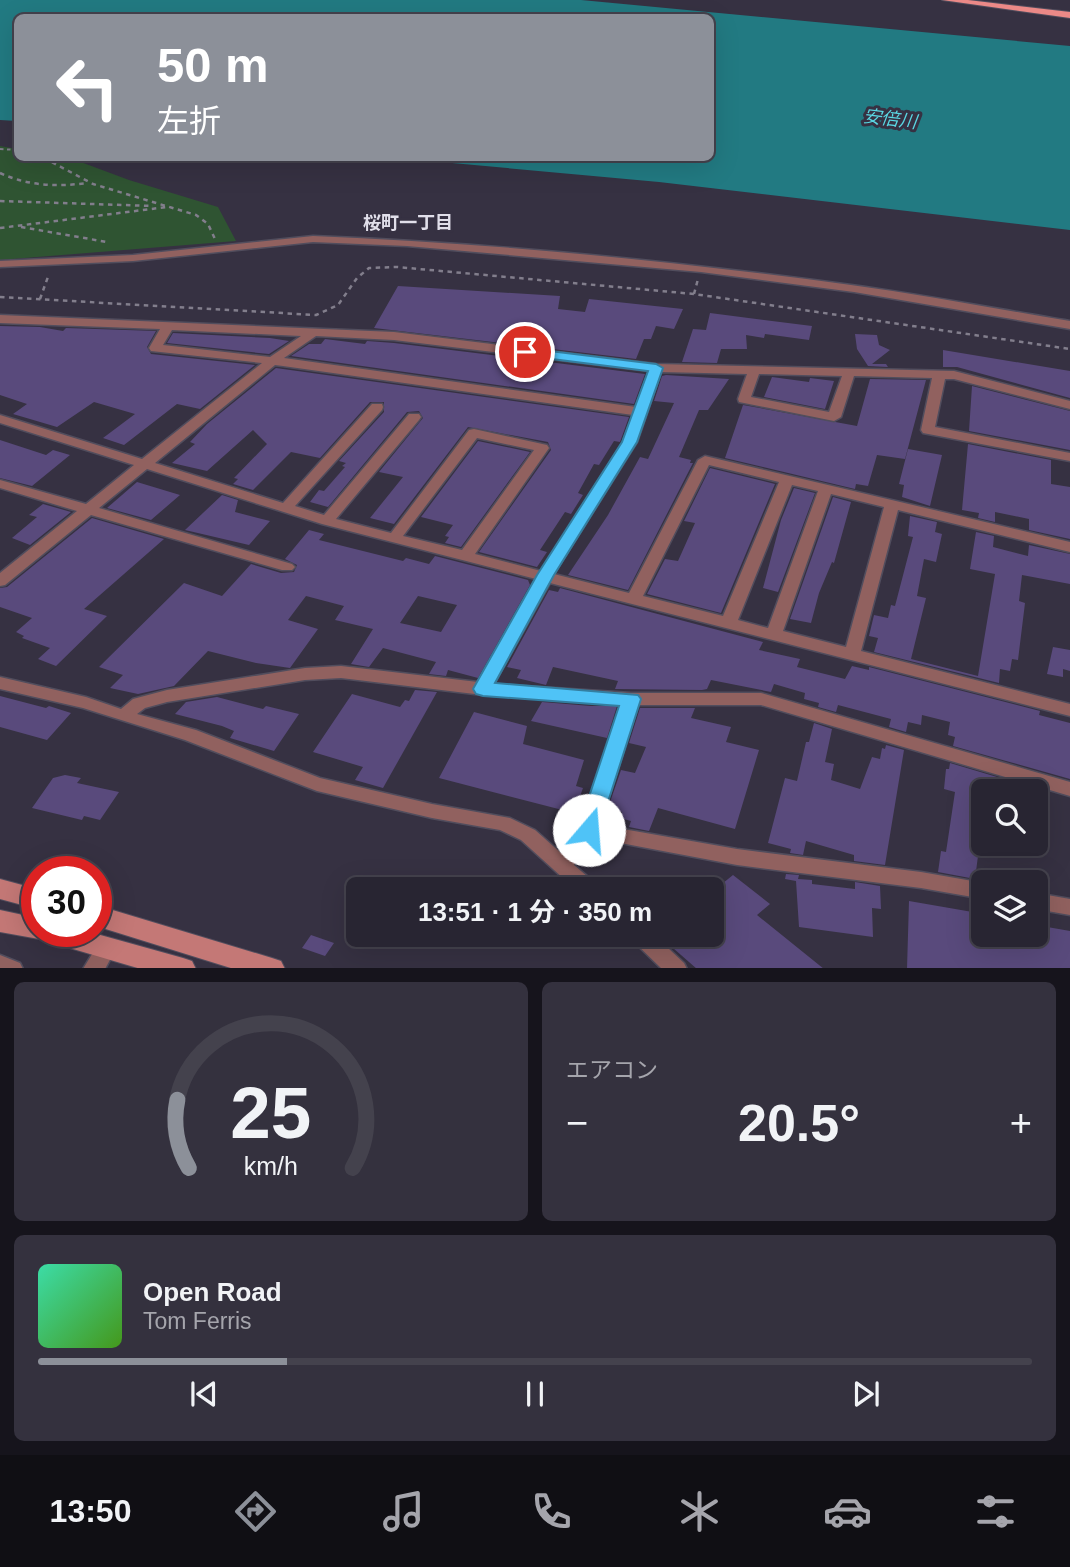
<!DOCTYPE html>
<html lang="ja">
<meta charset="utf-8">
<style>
:root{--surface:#282532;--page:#34313e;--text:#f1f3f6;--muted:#a5a5ac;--line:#44424d;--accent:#8c9099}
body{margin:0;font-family:Helvetica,"Noto Sans JP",sans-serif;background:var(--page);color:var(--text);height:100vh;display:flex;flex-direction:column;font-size:26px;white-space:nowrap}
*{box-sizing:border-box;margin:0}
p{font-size:23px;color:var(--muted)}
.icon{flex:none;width:38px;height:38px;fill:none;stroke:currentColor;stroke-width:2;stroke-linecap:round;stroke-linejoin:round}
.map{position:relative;height:968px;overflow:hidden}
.side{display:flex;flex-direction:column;gap:14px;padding:14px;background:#16141c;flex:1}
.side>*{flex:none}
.banner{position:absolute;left:14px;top:14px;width:700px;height:147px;border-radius:10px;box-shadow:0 7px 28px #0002,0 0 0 2px var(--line);background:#8c9099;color:#fff;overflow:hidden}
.buttons{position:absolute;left:971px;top:779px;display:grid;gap:14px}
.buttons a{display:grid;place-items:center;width:77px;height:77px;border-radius:10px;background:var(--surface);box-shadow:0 7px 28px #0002,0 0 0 2px var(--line);font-size:35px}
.speed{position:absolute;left:21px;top:856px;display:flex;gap:14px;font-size:35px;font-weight:700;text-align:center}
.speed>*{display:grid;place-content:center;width:91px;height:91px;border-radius:50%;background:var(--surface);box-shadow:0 7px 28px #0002,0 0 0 2px var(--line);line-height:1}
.speed .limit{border:10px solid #d22;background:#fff;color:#111}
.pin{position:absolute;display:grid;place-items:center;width:60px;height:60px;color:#fff;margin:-30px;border:4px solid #fff;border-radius:50%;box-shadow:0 2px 7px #0007}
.me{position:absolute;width:77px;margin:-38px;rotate:18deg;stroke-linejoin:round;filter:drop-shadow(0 0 5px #0008)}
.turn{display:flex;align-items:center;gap:24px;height:147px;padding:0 28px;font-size:32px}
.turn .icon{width:91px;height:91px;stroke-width:2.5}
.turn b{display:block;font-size:49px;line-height:60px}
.big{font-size:52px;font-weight:700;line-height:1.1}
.side .tile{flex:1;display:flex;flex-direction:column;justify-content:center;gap:10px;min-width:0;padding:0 24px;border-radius:10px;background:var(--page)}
.side .dial{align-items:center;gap:0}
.dial svg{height:182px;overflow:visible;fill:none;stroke:var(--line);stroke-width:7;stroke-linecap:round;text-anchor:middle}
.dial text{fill:var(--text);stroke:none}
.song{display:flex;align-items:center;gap:21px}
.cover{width:84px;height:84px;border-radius:10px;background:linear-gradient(135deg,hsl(160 70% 55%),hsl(100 70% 35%))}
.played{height:7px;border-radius:4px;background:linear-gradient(90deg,var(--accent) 25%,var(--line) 25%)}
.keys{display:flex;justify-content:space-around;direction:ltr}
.heat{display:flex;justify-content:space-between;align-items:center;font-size:38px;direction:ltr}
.side .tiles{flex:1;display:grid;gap:14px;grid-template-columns:1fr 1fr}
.tile:last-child{grid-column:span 2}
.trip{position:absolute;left:346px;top:877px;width:378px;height:70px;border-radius:10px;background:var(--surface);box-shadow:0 7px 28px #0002,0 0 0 2px var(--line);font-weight:700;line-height:70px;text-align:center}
.tabs{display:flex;height:112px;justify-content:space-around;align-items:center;background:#100f14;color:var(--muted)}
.tabs .icon{width:49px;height:49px}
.tabs .current{color:var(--accent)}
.tabs b{font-size:32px;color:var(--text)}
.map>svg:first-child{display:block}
</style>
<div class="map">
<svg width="1070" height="969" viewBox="0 0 1070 969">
<rect width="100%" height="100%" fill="#363142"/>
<path fill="#2f5432" d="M0,146L17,149L18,158H70L129,180L218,207L236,241L0,260Z"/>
<path fill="#227a82" d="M0,0H581L1070,46V230L659,182L397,158H710V18H18L17,121L0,120Z"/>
<path fill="#594a7c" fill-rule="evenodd" d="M398,286L560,296L558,309L585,312L589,299L683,309L674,329L656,326L651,339H644L636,359L374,328Z
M710,313L812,326L809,340L765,334L764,338L746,335L747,349H721L717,363L682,362L693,329L706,330Z
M0,326L40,327L63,331L66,328L156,331L147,347L151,354L255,365L200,409L177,404L124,445L103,438L135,414L94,402L57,427L13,414L27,404L0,395Z
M173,333L270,338L289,341L269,354L167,343Z
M855,334L877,335L879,345L890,350L872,364H886L888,367L868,366L857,349Z
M325,339L365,344L367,341L394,343L645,374L634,404L291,356L309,344H321Z
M943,350L1070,371V398L957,367H943Z
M276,368L283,369L629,417L620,442L614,441L599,465L594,464L578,493L583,495L571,514L565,512L540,550L547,552L537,567L479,552L551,450L548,442L468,427L394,524L370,518L403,477L379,472L423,418L419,411L407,412L328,507L310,502L319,490L324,491L345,467L342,466L346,463L339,461L384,412V402H370L320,458L291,452L253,490L233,484L238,479L234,478L267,444L253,430L207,471L172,463L195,444L190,442L207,424Z
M666,375L729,379L708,410H699L679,457L691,460L690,463H693L628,590L568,575L608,515L640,457L648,459L674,403L654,401L662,376Z
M772,377L809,382L810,378L834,381L825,409L764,397Z
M870,379L926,380L905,459L877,455L868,486L856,484L855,489L725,458L743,405L857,426Z
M972,386L1070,411V450L969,431Z
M0,440L46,455L53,450L70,455L32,486L0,478Z
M478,441L530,452L461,547L445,543L449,537L445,536L453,525L421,517Z
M968,444L1051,460V484L1070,487V539L1029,530V519L995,512V522L978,518L979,513L962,510Z
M908,449L942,455L930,506L902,497L904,485L899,484Z
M710,468L775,484L721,613L647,594L665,559L678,561L695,523L684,521Z
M137,482L180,495L151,520L107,508Z
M794,488L815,493L778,592L763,588L781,520Z
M222,495L238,500L235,512L270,521L249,545L185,530Z
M833,497L851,502L834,563L832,562L819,593L811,623L790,619Z
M43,504L71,512L30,545L12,538L37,517L29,515Z
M910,516L937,522L935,532L942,534L936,562L924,559L917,596L926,598L911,659L978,676L995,574L970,569L976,532L994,536L993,547L1028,556L1029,545L1070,554V584L1022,575L1019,601L1025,603L1018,660L1012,659L1010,671L1000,669L999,683L874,652L878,638L869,636L874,615L888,618L891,605L895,606L913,537L908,536Z
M92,518L164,539L84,609L107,616L56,666L38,659L50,648L22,638L24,636L16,632L32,618L0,607V588L7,587Z
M309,530L324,534L319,540L403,561L406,558L429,564L435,556L528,580L530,585L478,678L448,670L446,676L429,674L436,662L383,648L369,667L351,664L373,629L335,620L344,606L306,596L288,620L318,629L290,668L256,663L208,651L174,686L138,694L110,688L123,675L99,667L184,583L222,596L251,564L281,573L294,572L297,565L285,559ZM418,596L457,605L441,632L400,623Z
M560,588L763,642L759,650L800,659L797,667L845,679L852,666L869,670V667L1040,711L1039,715L1070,723V779L953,746L955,737L948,735L950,722L922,715L921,725L908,722L906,732L889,727L891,719L838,705L836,712L818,707L819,703L804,699L805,693L774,684L771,692L711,680L707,689L702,690L615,689L618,681L553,667L546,685L517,678L521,670L507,667L549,590L558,592Z
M1053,647L1070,650V671L1063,669V677L1047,674Z
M415,690L437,692L383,788L355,780L363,767L313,752L352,694L400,707L405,700L409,701Z
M0,696L46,708L49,706L71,713L47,740L0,727Z
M217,697L263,709L266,706L299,714L274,751L230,738L234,731L222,726L175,714L186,702Z
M542,702L591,706H617L607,738L531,721Z
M640,708H695L691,718L731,727L726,742L759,750L735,829L658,808L649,831L629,827L631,821L620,818L622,812L608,808L621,770L635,773L646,747L629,743Z
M474,712L527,726L523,744L584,760L576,786L583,788L574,813L439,778Z
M814,723L832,729L825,762L834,764L831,780L860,789L872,757L880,759L882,748L885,749L886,745L904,750L885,865L854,861V855L806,841L803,855L790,853L791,849L768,843L785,778L797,781L806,742H809Z
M950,763L1027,786V791H984L979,839L982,840L981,856H978L975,879L938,872L941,851L946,852L955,792L944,789L946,769H949Z
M65,775L81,778L77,783L119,792L100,820L84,816L82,820L32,808L53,778Z
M786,874L799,875L798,879L812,880V884L855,889V882L880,886L881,909L872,908L873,937L799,927L796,881L785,879Z
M733,875L770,904L757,915L824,969H697L657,934H712V892Z
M909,901L984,914V934H1036V925L1070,931V969H907Z
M311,935L334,943L325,956L302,948Z"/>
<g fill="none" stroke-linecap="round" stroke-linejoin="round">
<g stroke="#514d5d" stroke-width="3">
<path id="street" d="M313,236C493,243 672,261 851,285C924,295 997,309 1070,321V329L854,292L701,272L407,246L313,242L133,261L0,267V261L133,255Z
M0,315L394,332L656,364L954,371L1070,401V409L954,379H945L935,427L1070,453V461L923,433L921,430L932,378L854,376L841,417L834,421L739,402L738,399L747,374L661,372L637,442L554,574L629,593L698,460L705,456L1070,542V552L898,510L861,651L1070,704V716L550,583L494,684L631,693H761L1070,782V796L761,705H638L600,825L737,849L921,872L984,883V899L921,888L737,865L594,838L574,865L595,883L598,889H575L521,840L500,830L432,818L317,791L185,740L83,708L0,689V677L86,697L121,709L133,699L167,690L305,668L341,666L478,682L536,579L322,524L147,469L99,508L292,564L295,567L292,570H282L91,515L5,585L0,586V573L77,511L0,488V480L86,504L134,465L0,423V415L142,459L262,363L151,351L149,348L160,329L0,323ZM172,330L301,336L270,357L163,345ZM316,336L394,340L649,371L636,407L284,358ZM275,365L283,366L633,415L623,442L541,571L475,554L549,448L547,445L474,429L469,430L391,533L336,519L419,420L421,417L419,414H409L324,515L295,506L382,410L383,407L382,404H372L283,503L155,463ZM759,374L842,376L829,412L751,397ZM477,438L534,450L462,550L403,536ZM709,465L779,482L723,616L643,596ZM792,485L818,491L768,628L738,620ZM831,494L884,507L846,647L783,631ZM341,678L483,695L621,704L580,828L561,853L535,830L510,818L432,804L320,778L196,730L137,714L145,708L167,702L305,680Z
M1036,893L1070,899V915L1036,909Z
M629,934H653L684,963L687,969H662L632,940Z
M107,938L114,941L117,947L105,969H83L100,941Z
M0,955L20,963L23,969H0Z"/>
</g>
<g stroke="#514d5d" stroke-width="2">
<path id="secondary" d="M0,879L37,889V909L0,899Z
M96,905L272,958L281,961L285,969H234L96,926Z
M0,910L37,918V931H86L183,958L192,961L196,969H141L39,939L0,932Z"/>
</g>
<g stroke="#514d5d" stroke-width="2">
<path id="primary" d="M942,0H968L1070,12V18Z"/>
</g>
<path stroke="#827e8c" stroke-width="2" stroke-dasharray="3.5 3.5" stroke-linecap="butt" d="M0,149L18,150"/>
<path stroke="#827e8c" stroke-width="2.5" stroke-dasharray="4.5 4.5" stroke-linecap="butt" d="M44,158L93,184L196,215L208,224L215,239
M0,173C28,186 57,187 87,183
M0,201L153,206
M21,227L107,242
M0,228L167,207
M694,294L698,279
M0,297L316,315L338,305L357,278L369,268L397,267L694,294L1070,349
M40,299L49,274"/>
<use href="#street" fill="#91615f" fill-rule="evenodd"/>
<use href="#secondary" fill="#c47876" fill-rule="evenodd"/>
<use href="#primary" fill="#eb8987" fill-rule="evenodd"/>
</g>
<path fill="#4fc3f7" stroke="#337fa1" stroke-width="2" d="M525,348L656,364L663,368L637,442L554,575L495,683L638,695L641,699L599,830L596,836L589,838L581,836L578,830L619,706L483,696L476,694L473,689L537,575L622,442L648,371L520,355V349Z"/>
<g text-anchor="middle" stroke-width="6" stroke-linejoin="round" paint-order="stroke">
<g font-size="18" font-style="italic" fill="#5ad7e3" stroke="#363142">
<text transform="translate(890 119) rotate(7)" y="6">安倍川</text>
</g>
<g font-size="18" font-weight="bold" fill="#e1dfea" stroke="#363142">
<text x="408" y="229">桜町一丁目</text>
</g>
</g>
</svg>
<div class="buttons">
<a><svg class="icon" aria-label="search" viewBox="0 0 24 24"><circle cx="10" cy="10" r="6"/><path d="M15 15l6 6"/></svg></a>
<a><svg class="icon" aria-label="layers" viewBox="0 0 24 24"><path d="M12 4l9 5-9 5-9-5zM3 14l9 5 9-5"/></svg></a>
</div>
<div class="speed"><div class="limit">30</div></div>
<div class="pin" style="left:525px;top:352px;background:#d93025"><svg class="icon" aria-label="arrive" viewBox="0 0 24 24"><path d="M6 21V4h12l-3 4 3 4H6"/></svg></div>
<svg class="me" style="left:589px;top:830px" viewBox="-20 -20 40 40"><circle r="19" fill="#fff"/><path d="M0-13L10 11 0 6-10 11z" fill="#4fc3f7"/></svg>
<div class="trip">13:51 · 1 分 · 350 m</div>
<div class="banner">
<div class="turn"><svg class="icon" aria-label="left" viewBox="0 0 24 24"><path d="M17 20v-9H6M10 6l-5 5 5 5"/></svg><div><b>50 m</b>左折</div></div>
</div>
</div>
<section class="side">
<div class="tiles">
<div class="tile dial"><svg viewBox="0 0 100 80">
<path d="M14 69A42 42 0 1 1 86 69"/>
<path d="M14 69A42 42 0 0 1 9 39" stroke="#8c9099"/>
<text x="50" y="56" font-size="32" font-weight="700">25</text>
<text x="50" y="72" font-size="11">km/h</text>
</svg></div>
<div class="tile"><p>エアコン</p>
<div class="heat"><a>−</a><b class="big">20.5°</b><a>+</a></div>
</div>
<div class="tile">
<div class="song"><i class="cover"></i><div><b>Open Road</b><p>Tom Ferris</p></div></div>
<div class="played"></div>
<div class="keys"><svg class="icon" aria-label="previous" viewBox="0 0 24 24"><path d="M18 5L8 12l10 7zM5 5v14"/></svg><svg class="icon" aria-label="pause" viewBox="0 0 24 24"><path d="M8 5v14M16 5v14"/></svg><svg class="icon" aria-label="next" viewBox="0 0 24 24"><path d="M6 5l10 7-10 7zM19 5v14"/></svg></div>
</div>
</div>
</section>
<nav class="tabs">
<b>13:50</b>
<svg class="icon current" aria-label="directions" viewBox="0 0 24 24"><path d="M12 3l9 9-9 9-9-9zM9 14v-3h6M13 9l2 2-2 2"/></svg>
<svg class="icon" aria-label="music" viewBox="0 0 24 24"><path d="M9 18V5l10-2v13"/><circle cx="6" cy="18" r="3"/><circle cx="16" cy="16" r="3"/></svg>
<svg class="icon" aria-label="phone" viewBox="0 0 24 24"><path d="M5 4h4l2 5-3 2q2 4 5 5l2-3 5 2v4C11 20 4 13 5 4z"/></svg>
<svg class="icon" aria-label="climate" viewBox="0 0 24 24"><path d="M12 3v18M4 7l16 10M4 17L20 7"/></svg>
<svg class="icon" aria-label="car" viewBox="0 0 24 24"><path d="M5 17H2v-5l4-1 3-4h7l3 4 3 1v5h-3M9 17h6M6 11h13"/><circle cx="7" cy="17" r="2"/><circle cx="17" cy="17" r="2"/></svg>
<svg class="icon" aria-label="filters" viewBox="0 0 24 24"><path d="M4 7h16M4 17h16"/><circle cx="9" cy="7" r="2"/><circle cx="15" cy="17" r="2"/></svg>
</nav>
